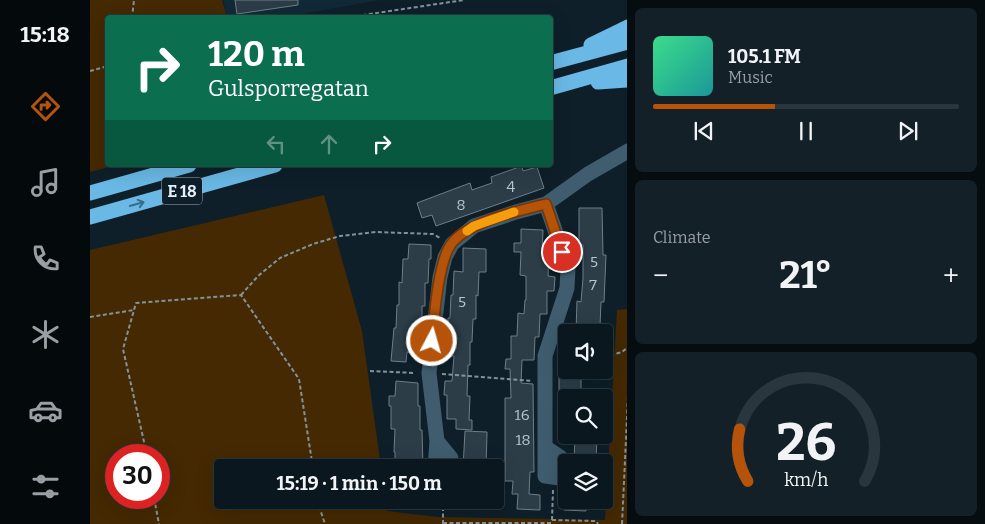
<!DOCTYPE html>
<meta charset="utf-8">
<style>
:root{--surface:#0a171f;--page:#132028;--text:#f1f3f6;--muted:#999fa4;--line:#2a363d;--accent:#b45309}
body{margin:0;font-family:Bitter,serif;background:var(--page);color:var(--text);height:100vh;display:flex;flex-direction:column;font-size:19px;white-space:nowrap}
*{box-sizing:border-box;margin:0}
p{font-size:16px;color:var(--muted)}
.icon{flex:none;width:28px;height:28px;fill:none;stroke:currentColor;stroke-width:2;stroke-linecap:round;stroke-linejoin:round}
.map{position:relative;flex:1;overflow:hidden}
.side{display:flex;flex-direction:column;gap:8px;padding:8px;background:#060d11;width:358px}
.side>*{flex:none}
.guide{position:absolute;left:15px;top:15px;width:448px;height:152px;border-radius:5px;box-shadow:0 5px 20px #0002,0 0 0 1px var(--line);background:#0b6e4f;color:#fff;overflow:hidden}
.tools{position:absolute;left:468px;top:324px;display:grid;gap:10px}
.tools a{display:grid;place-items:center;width:55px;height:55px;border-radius:5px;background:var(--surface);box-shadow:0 5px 20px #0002,0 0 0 1px var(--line);font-size:25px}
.speed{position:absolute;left:15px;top:444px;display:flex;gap:10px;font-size:25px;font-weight:700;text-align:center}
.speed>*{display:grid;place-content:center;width:65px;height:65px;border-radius:50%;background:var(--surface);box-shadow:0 5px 20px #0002,0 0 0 1px var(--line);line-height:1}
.speed .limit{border:8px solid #d22;background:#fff;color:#111}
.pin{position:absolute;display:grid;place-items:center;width:42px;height:42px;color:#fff;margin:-21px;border:2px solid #fff;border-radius:50%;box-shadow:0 1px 5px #0007}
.me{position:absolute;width:55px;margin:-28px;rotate:6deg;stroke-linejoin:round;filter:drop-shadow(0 0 4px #0008)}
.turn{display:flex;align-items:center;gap:18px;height:105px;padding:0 20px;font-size:22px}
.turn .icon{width:65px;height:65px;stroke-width:2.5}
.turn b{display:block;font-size:35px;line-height:42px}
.lanes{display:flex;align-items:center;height:48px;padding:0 20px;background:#0003;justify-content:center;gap:25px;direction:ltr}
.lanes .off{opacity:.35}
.big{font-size:38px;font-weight:700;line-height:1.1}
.side .tile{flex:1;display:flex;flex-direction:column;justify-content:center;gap:8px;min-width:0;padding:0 18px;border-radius:8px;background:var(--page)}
.side .dial{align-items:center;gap:0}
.dial svg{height:130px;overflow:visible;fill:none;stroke:var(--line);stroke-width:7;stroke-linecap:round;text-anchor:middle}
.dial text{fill:var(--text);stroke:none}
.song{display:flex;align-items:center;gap:15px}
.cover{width:60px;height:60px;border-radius:8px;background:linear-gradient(135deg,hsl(150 70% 55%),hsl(180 70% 35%))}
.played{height:5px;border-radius:2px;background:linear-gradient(90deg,var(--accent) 40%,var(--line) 40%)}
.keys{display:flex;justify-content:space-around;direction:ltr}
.heat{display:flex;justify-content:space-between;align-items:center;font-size:28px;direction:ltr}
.trip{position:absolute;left:124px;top:459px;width:290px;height:50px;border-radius:5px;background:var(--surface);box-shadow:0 5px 20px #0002,0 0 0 1px var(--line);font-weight:700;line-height:50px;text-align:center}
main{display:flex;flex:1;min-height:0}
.tabs{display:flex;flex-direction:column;width:90px;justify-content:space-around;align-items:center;background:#04090c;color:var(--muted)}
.tabs .icon{width:35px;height:35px}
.tabs .selected{color:var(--accent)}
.tabs b{font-size:22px;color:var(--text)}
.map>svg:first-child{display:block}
</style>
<main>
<nav class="tabs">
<b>15:18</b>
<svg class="icon selected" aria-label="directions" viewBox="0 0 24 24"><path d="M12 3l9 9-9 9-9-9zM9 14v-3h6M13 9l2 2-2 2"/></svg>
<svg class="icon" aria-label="music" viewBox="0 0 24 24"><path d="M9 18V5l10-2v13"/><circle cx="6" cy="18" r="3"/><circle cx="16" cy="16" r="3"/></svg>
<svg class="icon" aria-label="phone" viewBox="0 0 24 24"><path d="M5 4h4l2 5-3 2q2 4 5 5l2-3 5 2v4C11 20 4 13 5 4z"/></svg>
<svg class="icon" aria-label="climate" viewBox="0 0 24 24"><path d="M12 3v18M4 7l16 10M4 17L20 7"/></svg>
<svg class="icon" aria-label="car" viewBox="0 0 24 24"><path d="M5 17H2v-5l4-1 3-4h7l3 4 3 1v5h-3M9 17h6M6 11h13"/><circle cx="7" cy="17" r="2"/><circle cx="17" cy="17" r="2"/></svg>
<svg class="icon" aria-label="filters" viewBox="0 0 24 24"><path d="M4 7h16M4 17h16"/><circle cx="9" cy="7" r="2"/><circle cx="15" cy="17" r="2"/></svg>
</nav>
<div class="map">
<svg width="538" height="524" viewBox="0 0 538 524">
<rect width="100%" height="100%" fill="#0e1f29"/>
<path fill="#112936" d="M133,0H290L190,18L137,17Z"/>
<path fill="#442902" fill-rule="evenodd" d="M0,0H132L137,17L18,18V165H26L0,172Z
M234,195L272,331L291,467L132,468V500H295L297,511L348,517L515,520L527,310L537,309V524H0V250ZM26,455H69V498H26Z"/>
<path fill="#2c3d48" stroke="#6c7f8b" d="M145,0H208V5L147,14Z
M432,166L433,171L447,167L454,188L346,226L342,215L332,218L327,203L380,183L382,190L402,183L401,177Z
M489,208H512L513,255H516L514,302H511L510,326L503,325V332H486L487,301L491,302L493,278V245H489Z
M431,229L453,230L452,253H459L458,276L465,277L464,291H457V314H450L449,337H445L444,360H432L431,383L443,384L444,472H440L439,494L450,495V510L427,509L428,494H422L423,481H415V398H421L420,369H415L416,359H421V336H427L428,313L434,314L435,300H436V276L430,275L431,252H424V243H431Z
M319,244L341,245V259H339L338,283H335V306H332V329H330L329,353L317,352L316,362L301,361L304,328H306L307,305H309V282L312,283L313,259H318Z
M373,248L396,249V272H389L388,296L386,295V319H383L382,342H380V365H378L377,396H380L379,420H382V430L366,429V419H357V395H354L355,381H362L364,356H354L355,341H358V318H360L361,295H363L364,271L373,272Z
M469,370H491V398H469Z
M306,381L328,383V406H330V430H332L333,468H305V452H304L305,429H301V406H299V396H305Z
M375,431L397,432L396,468H373Z
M485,435L507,436L506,462H484Z
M474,500H496V511L474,510Z"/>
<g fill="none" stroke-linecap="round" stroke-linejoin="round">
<path stroke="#85929b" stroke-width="2" stroke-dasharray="4 2.5" stroke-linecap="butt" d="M42,18L44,0
M253,18L374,0
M0,71L18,66
M151,295L168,276L190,258L223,244L250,236L286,232L343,234L350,238
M0,317L44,310
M469,357H476
M514,357L532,352L538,347
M280,371L325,373
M352,374L442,381
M57,455L33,349L46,303L151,295L209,379L223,468
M64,498L69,524
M227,500L235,524
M462,520L506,521L508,524
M462,520L463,490
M353,523H462
M353,524V500
M532,524L538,397"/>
<path stroke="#3f5d6f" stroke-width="15" d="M347,441L361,458V468
M455,447L470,457V478L455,476V356L477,288L478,268L456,204
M345,468L347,441L339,373L350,277L355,257L362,244L384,226L426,212L456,204L498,174L538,151"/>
<path stroke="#69b8e5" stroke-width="15" d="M501,45L538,27
M460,63L538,42
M508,82L538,80
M460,88L538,66
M0,193L99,165
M0,217L185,165"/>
</g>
<defs><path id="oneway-shaft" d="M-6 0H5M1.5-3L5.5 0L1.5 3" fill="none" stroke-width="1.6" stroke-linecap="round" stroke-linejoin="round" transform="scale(1.25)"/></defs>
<use stroke="#3c6c87" href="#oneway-shaft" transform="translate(47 204) rotate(-16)"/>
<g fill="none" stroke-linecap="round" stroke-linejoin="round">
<g stroke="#753606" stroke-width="12">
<path id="route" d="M342,341C344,319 348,260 362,243C380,221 428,211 456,204L472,252"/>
</g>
<use href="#route" stroke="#b45309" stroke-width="9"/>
<path stroke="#f59e0b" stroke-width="9" d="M377,231L384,226L424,212"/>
</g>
<g text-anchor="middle" stroke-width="5" stroke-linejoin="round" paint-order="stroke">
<g font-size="15" fill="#b8c5cd">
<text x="421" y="192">4</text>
<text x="371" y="210">8</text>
<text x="504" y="267">5</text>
<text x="503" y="290">7</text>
<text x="372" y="307">5</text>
<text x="432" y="420">16</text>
<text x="433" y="445">18</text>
</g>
<rect fill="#0e1f29" stroke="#a6b3bb" stroke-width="1" x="72" y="177.5" width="40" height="27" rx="4"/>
<g font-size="16" font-weight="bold" fill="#e7f2f9">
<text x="92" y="197">E 18</text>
</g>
</g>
</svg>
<div class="tools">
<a><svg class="icon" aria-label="sound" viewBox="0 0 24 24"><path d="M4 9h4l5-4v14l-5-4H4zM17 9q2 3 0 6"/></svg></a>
<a><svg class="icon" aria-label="search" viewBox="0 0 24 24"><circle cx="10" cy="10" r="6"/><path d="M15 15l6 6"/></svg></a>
<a><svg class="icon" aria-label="layers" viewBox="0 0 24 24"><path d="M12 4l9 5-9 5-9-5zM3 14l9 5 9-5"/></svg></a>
</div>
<div class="speed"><div class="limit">30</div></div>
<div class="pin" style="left:472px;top:252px;background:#d93025"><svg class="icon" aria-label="arrive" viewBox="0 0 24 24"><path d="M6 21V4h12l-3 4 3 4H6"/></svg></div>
<svg class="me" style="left:342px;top:341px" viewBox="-20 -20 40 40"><circle r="17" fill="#b45309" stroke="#fff" stroke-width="3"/><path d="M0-11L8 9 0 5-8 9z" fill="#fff"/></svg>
<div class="trip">15:19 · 1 min · 150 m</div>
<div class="guide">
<div class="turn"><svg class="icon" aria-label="right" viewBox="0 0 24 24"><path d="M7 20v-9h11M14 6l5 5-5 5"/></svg><div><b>120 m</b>Gulsporregatan</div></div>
<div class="lanes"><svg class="icon off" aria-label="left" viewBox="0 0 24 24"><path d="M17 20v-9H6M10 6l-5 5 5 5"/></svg><svg class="icon off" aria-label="ahead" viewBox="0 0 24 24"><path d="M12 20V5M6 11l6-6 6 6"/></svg><svg class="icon" aria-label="right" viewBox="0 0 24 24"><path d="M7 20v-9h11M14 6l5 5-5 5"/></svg></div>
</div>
</div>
<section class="side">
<div class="tile">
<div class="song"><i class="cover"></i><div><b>105.1 FM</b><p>Music</p></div></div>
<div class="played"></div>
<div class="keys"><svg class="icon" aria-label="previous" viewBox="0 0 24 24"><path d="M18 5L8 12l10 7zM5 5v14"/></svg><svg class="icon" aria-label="pause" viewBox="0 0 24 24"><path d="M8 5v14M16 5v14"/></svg><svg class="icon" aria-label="next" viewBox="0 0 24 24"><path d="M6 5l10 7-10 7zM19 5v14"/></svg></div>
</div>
<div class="tile"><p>Climate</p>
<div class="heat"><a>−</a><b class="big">21°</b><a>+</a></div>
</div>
<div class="tile dial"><svg viewBox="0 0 100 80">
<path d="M14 69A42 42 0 1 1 86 69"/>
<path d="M14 69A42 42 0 0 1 9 37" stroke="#b45309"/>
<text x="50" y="56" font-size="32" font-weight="700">26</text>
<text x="50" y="72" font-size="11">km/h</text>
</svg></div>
</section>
</main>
